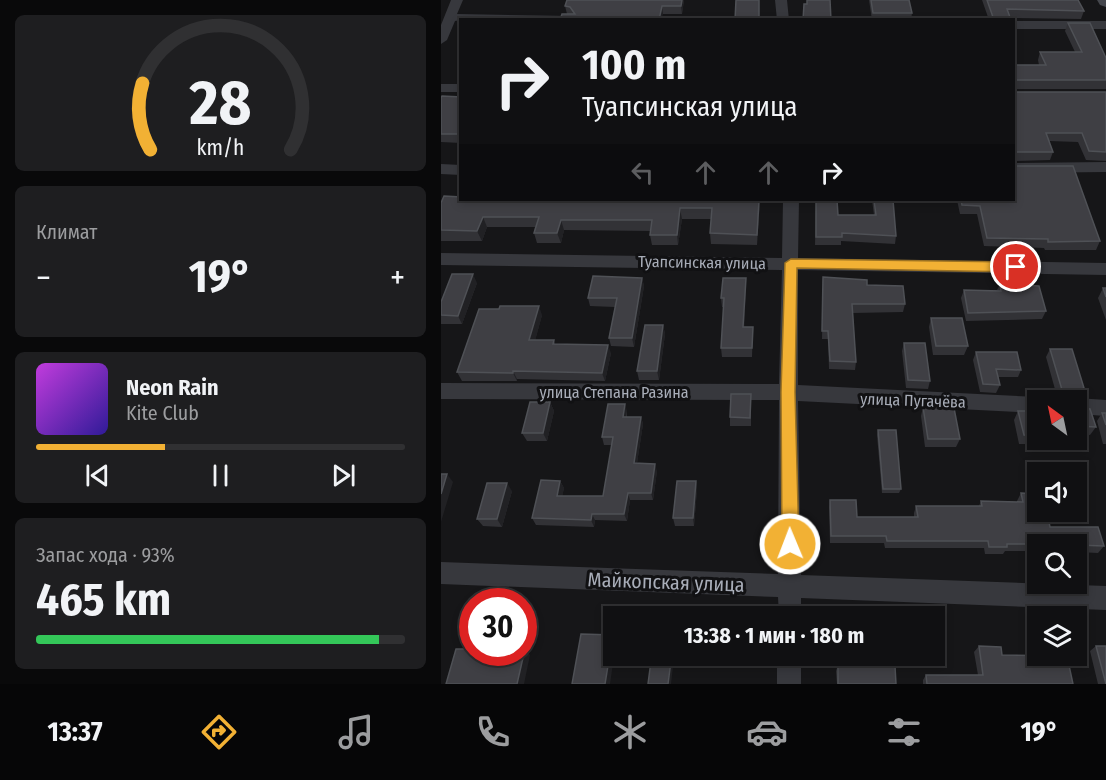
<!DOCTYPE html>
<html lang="ru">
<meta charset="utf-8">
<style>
:root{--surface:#101012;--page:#1e1e20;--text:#f1f3f6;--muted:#9c9d9f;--line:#303032;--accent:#f2b134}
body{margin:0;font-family:"Fira Sans Condensed",sans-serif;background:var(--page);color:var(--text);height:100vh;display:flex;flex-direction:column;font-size:22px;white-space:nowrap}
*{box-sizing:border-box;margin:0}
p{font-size:20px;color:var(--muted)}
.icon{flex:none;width:33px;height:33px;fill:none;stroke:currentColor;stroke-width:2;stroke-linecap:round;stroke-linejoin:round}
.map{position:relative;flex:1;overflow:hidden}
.sheet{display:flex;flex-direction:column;gap:15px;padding:15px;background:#09090a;width:441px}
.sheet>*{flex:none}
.banner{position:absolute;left:18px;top:18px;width:556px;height:183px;border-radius:0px;box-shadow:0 3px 9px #0003,0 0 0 2px var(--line);background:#101012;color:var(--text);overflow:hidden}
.needle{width:39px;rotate:327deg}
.buttons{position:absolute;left:586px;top:390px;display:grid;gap:12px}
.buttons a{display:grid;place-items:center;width:60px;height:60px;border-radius:0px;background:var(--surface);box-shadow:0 3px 9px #0003,0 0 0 2px var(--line);font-size:30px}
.speed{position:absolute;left:18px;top:588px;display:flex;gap:12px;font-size:30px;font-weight:700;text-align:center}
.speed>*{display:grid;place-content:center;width:78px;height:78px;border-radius:50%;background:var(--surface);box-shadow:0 3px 9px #0003,0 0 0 2px var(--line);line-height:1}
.speed .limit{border:9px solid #d22;background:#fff;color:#111}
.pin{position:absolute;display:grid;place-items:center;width:51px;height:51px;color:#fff;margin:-26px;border:3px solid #fff;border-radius:50%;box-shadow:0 2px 6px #0007}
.me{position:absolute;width:66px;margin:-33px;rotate:359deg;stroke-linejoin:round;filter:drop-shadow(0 0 4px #0008)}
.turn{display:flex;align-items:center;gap:21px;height:126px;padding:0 24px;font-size:27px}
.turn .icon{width:78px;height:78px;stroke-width:2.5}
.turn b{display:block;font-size:42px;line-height:51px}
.lanes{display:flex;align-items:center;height:57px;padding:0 24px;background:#0003;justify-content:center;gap:30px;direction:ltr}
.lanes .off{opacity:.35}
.big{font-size:45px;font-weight:700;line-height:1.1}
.sheet .card{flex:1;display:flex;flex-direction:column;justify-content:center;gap:9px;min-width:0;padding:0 21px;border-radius:9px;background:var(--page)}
.sheet .dial{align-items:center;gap:0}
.dial svg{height:156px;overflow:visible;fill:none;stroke:var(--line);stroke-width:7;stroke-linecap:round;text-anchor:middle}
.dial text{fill:var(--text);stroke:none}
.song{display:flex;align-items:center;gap:18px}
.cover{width:72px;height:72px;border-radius:9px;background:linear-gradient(135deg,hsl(290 70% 55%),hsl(250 70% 35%))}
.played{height:6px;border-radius:3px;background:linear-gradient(90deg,var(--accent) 35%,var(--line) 35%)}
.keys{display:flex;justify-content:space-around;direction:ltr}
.heat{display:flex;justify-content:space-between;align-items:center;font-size:33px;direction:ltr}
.charge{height:9px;border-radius:4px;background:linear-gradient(90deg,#34c759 93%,var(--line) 0)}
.trip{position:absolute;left:162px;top:606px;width:342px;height:60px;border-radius:0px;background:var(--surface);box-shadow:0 3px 9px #0003,0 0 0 2px var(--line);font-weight:700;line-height:60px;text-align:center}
.tab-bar{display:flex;height:96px;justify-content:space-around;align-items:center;background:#060607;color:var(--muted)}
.tab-bar .icon{width:42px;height:42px}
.tab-bar .active{color:var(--accent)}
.tab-bar b{font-size:27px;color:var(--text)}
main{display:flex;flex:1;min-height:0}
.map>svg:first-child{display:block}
</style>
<main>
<section class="sheet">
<div class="card dial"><svg viewBox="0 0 100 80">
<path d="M14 69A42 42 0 1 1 86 69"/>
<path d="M14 69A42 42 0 0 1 10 35" stroke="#f2b134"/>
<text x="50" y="56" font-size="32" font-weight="700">28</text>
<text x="50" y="72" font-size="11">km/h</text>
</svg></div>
<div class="card"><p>Климат</p>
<div class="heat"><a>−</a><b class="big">19°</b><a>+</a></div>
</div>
<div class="card">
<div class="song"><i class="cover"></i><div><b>Neon Rain</b><p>Kite Club</p></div></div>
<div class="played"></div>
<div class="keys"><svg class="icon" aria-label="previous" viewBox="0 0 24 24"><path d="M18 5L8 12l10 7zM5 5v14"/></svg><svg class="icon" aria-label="pause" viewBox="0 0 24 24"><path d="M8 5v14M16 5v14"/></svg><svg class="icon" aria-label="next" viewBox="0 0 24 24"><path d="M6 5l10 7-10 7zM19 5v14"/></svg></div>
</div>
<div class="card"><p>Запас хода · 93%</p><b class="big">465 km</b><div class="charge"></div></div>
</section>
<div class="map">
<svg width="665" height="684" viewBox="0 0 665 684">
<rect width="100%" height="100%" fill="#161618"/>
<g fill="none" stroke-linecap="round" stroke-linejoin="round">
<path fill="#37383d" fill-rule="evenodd" d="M10,0H22L16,14L129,16L134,20H20L14,21L6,40L0,44V25Z
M334,0H346L348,20H336Z
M573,21H665V29H573Z
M0,84H20V92H0Z
M665,162V172L573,173V163Z
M0,164L20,165V175L0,174Z
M342,200H358L357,258L665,263V275L357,270V385L597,397L604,400H597V413L357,401L360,575L665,586V610L360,598V616H338L337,597L0,584V562L337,574L338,400L0,399V383L338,384L341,270L0,265V253L341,258Z
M636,398L665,400V416L636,414V400H629Z
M336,656H360V684H336Z"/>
<path fill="#45474d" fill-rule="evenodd" d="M656,0H665V7L659,5Z"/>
</g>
<path fill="#323236" d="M126,0H243L241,14H126L124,6Z
M428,0H468L471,13L470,20H431Z
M541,0H637L643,11L640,19L569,18L570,20H548Z
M627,23L665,58V89H574V92H665V161L645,160L637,142L608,141L612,152L609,160L574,161V166L659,241L655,250H604L603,248L543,246L536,214H519L516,200H493H573V65H598L597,60L599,52H634L624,31Z
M20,97V143L0,142V98Z
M20,200H319L316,245L270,244L269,233L270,219H241L237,245H211L209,235L210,231L123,230L120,243H96L93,233L94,227H46L41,241H0V203Z
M375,200L397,215H433L431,200H452L455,236L454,244L400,241V245H374Z
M382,277L426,285L464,304L462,312L412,313L415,362L414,370L388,369L387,339H381Z
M201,278L203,286L193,347L170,346L168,338L174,307L149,306L147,298Z
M305,278L303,327H312L311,357H281L280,348L283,307H281L280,298Z
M36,283L21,324H0V302Z
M559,284L605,311L601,319L525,321L520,298L523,290H556Z
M662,288H665V320L657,298Z
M101,315L94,340H113L114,344L170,353L164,381L76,379V381H21L16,372Z
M490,318L527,346L523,355H492L488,327Z
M222,325L224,334L218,380H198L196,371Z
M463,343L489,381L487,389L465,388L461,351Z
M609,349L643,388L639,394V408L655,427L649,435L636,434V400H617L605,357Z
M535,352L580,370L577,377H557L559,385L555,393L539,392L532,360Z
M109,402L113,411L106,441H86L81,433Z
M310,403V426H289V417Z
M482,407L519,439L515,447H484L480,416Z
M186,411V417H200L202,424L196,463L216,471L212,500H189L186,521L154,520L153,527L95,525L91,518L119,481L123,488L121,496H162L171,445H163L161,437Z
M577,411H597V440H604L601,444H578L573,420Z
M661,413H665V444H662L656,421Z
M437,430L460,489L458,493H441L436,435Z
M255,481L256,489L253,526H234L232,518Z
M71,491L61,527L42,526L36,519Z
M580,493L609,527L663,546L657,553L636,552V544H597V551H564L562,554H544L543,548H444L443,543H389L388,507L389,500L416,517H473V513L475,506H538L540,501L576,502V501Z
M538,646L561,655L632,684H482V680L485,675H537L533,652Z
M655,646L665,684H657L649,651Z
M397,665L455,684H396L395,671Z"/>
<path fill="#212124" d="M241,0H243L241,14L240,6Z
M221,6L222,14L220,20H218Z
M318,200H319L316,245V235Z
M239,208L241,219L237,245L236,235Z
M42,217L46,227L41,241L36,231Z
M120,220L123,230L120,243L116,233Z
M32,274L36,283L21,324L17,316Z
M201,278L203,286L193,347L191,338Z
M305,278V287L303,336L302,327Z
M98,306L101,315L92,349L88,340Z
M222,325L224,334L218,380L216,371Z
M167,345L170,353L164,381L161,373Z
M72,371L76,379V381L72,373Z
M643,388L638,396L632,392Z
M109,402L113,411L106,441L102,433Z
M184,404L186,411L184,424L182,417Z
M200,417L202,424L195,470L193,463Z
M214,464L216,471L212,500L210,493Z
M6,474L12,482L0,522V494Z
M119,481L123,488L120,503L116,496Z
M255,481L256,489L253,526L252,518Z
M66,483L71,491L61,527L56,519Z
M187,493L189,500L186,521L183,514Z
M151,514L154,520L153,527L150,520Z
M172,635L173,656L169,684H164Z
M84,649L89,655L83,684H76Z
M230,661L232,667L230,684H227Z"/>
<path fill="#3f3f44" stroke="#4f5156" stroke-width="1.5" d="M126,0H241L240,6H221L218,20H119L121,14H134L129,7L124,6Z
M295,0H318V20H294Z
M366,0H389L390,20H362L363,4H366Z
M430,0H468L471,13H432Z
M546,0H637L643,11L566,9L570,20H553Z
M627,23H649L665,58V80H576L573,82L574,92H665V152L648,151L641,133H605L612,152H576L574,154V166H632L659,241L607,242V239L546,238L539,206L521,205L520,200H573V65H605L599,52H641Z
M1,96L20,97V134H0V98Z
M3,196L20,197V200H318L316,235L269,233L271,208H239L236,235H209L211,220H120L116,233H93L98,217H42L36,231L0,230V203Z
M375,200H396L397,215H435L433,200H452L455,236L401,233V237H375Z
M11,274H32L17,316L0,315V302Z
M152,276L201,278L191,338H168L176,298H147Z
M382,277L426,280V285L462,286L464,304H411L415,362L389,361L387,331H381Z
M282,278H305L302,327H312L311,348H280L283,298H280Z
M559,284L598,286L605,311L527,313L523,290L560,291Z
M662,288H665V297Z
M59,306H98L88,340H113L112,344L167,345L161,373L72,371V373L16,372L38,309H58Z
M490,318H521L527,346H495Z
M204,325H222L216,371H196Z
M463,343H484L489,381L467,380Z
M609,349H631L643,388L632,392L639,394V408L649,409L655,427L636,426V400H624Z
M535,352H576L580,370L555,369L559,385L542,384Z
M290,394H310L309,418L289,417Z
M89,402H109L102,433H81Z
M167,404H184L182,417H200L193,463L214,464L210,493H187L183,514H151L150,520L91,518L100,480L119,481L116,496H162L172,437H161Z
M482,407L513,408L519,439H487Z
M577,411H597V436L583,435Z
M661,413H665V425Z
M437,430H455L460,489H442Z
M0,474H6L0,494Z
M236,481H255L252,518H232Z
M46,483H66L56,519H36Z
M580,493L597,494V512H606L609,527H657L663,546L636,545V544H566V547H548L547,541H446L445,536H390L389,500H415L416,517H477L475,506H541L540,501L582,502Z
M140,634L172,635L164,684H131Z
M538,646L560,647L561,655L626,656L632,684H486L485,675H542Z
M655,646H665V684Z
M15,649H32V652H82V649H84L76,684H5Z
M210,661H230L227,684H207Z
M397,665L454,666L455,684H397Z"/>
<path fill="#f2b134" stroke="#9d7322" stroke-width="1.5" d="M350,259L575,262L581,267L575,272L356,268L354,392L358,544L355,550L349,552L343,550L341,544L340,392L344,263Z"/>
<g text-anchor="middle" stroke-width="6" stroke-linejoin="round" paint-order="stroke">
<g font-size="16" fill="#a8adb8" stroke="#111113">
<text transform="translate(261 262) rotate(1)" y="6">Туапсинская улица</text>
<text x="173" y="398">улица Степана Разина</text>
<text transform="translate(472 400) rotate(2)" y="6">улица Пугачёва</text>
</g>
<g font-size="20" fill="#a8adb8" stroke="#111113">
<text transform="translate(225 582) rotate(2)" y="7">Майкопская улица</text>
</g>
</g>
</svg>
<div class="buttons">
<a><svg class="needle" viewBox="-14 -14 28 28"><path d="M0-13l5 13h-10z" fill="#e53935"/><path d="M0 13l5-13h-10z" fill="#9c9d9f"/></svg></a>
<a><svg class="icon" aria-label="sound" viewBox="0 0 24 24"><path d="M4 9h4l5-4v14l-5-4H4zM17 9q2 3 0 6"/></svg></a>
<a><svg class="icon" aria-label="search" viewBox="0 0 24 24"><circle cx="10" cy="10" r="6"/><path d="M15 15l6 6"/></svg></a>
<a><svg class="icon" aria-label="layers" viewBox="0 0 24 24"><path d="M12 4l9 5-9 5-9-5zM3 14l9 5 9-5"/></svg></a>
</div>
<div class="speed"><div class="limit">30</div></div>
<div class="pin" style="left:575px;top:267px;background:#d93025"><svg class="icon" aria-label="arrive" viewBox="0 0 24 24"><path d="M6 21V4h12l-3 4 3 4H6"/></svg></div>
<svg class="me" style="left:349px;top:544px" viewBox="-20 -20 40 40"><circle r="17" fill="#f2b134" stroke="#fff" stroke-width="3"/><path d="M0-11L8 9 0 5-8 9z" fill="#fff"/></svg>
<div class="trip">13:38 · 1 мин · 180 m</div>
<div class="banner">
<div class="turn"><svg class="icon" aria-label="right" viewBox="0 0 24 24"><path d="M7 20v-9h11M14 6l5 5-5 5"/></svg><div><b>100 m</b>Туапсинская улица</div></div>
<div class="lanes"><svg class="icon off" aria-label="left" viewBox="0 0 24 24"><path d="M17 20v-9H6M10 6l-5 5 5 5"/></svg><svg class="icon off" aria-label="ahead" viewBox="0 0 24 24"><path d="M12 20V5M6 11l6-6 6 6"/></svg><svg class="icon off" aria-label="ahead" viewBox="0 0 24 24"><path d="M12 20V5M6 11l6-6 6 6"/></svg><svg class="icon" aria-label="right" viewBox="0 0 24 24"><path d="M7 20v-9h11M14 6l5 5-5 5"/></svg></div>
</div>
</div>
</main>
<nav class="tab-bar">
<b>13:37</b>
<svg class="icon active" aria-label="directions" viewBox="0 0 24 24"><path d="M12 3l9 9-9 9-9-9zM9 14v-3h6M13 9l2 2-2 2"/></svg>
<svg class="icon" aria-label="music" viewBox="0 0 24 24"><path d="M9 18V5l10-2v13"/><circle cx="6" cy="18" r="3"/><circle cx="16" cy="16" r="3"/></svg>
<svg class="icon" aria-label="phone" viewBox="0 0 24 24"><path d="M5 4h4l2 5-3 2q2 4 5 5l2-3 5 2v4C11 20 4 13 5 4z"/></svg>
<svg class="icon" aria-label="climate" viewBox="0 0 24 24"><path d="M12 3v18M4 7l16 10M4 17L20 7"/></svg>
<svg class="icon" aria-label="car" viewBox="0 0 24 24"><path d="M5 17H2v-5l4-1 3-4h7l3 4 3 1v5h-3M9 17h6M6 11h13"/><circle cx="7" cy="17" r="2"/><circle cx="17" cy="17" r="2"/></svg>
<svg class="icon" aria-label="filters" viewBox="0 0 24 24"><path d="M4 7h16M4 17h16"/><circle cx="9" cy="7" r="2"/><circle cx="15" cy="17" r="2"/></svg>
<b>19°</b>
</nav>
